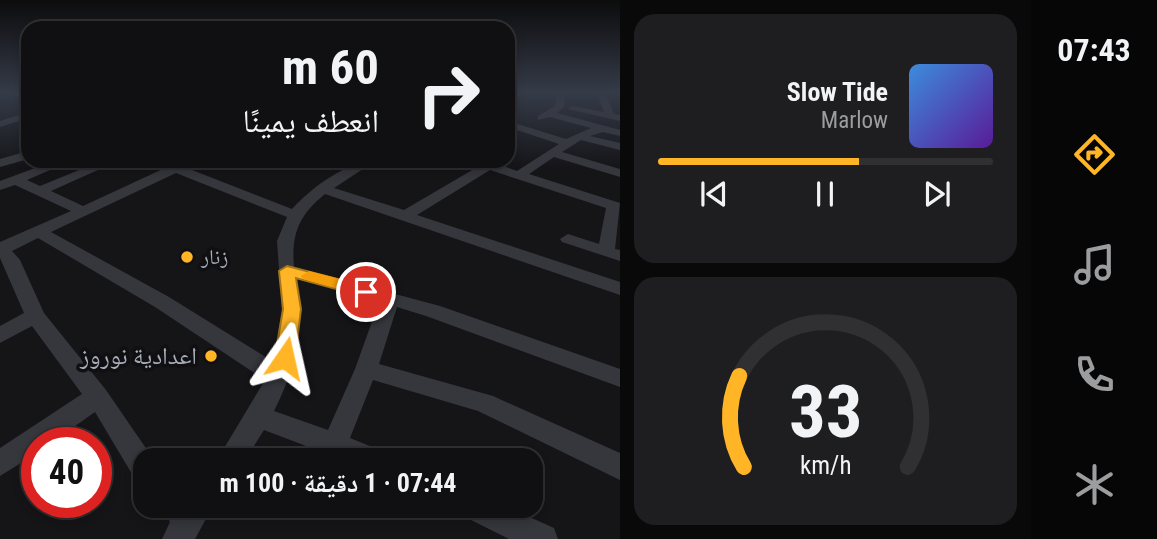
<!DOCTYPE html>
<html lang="ar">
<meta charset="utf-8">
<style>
:root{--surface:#101012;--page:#1e1e20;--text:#f1f3f6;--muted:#9c9d9f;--line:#303032;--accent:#ffb526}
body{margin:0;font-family:"Roboto Condensed","Noto Naskh Arabic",sans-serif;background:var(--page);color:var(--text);direction:rtl;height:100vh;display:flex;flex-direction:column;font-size:26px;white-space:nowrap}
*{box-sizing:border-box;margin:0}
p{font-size:23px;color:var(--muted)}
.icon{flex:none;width:38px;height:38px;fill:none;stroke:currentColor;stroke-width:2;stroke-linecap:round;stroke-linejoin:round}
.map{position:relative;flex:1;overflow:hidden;direction:ltr}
.side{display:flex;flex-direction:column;gap:14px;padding:14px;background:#09090a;width:411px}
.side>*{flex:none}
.hud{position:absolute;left:21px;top:21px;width:494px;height:147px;border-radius:21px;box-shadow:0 4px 10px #0003,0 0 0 2px var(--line);direction:rtl;background:#101012;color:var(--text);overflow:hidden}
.speed{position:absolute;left:21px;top:427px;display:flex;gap:14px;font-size:35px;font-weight:700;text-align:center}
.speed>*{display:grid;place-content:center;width:91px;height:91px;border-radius:50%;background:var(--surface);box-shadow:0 4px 10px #0003,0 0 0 2px var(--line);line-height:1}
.speed .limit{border:10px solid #d22;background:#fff;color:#111}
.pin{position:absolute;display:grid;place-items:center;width:60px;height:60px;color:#fff;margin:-30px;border:4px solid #fff;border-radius:50%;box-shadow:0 2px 7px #0007}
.me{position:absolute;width:77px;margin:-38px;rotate:11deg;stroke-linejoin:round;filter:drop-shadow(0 0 5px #0008)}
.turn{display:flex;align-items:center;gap:24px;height:147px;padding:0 21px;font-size:32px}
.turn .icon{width:91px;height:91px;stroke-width:2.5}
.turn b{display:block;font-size:49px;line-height:60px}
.side .card{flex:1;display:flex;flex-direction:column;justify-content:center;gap:10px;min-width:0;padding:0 24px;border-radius:21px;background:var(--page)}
.side .dial{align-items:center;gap:0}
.dial svg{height:182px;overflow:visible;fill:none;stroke:var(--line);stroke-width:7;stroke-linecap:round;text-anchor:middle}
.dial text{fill:var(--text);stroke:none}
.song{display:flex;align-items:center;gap:21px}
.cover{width:84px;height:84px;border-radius:10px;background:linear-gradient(135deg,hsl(210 70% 55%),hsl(270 70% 35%))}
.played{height:7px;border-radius:4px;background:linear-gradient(90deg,var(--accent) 60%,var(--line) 60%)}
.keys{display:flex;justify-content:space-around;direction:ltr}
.trip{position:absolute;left:133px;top:448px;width:410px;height:70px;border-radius:21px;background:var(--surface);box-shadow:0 4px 10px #0003,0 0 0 2px var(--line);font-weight:700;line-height:70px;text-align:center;direction:rtl}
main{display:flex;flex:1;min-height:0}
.dock{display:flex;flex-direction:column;width:126px;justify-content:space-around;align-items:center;background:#060607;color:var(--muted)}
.dock .icon{width:49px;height:49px}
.dock .selected{color:var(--accent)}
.dock b{font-size:32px;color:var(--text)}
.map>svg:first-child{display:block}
</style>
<main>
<nav class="dock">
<b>07:43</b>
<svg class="icon selected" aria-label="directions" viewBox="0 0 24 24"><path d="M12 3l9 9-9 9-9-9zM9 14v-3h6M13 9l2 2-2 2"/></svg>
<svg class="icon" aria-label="music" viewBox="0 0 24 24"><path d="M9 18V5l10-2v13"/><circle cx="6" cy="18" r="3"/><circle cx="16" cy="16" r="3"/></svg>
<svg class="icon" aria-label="phone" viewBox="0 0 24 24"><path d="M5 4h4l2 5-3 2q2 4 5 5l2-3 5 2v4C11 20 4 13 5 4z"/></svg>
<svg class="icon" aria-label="climate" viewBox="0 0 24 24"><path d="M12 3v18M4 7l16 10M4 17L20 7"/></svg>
</nav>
<section class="side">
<div class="card">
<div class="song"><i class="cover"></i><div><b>Slow Tide</b><p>Marlow</p></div></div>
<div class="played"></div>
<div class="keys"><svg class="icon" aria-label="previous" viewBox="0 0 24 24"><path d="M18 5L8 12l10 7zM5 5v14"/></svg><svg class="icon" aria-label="pause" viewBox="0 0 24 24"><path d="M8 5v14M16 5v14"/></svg><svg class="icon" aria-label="next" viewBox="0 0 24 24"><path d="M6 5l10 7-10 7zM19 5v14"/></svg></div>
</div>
<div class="card dial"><svg viewBox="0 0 100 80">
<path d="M14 69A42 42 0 1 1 86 69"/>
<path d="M14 69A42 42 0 0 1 12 29" stroke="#ffb526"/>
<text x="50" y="56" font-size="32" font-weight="700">33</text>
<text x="50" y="72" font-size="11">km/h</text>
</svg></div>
</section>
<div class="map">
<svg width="620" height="539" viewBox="0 0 620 539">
<rect width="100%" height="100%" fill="#151518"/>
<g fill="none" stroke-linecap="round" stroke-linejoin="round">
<path fill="#36373d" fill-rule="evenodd" d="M12,93H28V98L13,95Z
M514,93H523L508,104V97Z
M557,93H565L564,107L557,113L620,130V136L603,132L590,136L620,143V150L581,140L562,152L620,169V177L554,157L529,174L620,203L615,249L620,250V261L562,242L560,239L568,234L599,244L606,208L490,170L417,215L620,282V295L325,194C299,215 291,234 294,267L440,306L620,369V387L426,316L397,307L379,364L493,396L620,453V480L478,411L373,380L350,438L382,451L385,460H343L264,430L245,460H217L265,380L155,307L38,238L12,251L20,260L44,313L106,390L154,460H145V483L135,479L95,412L51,443H37V453L0,476V448L82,394L32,326L0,343V326L24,313L0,258V242L71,211L15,185L0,190V181L54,161H71L27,180L40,186L101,161H118L51,191L83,206L165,168L152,161H169L292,209C311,188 347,161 375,161L334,188L404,210L479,166L469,161H490L517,171L559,144L508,127V121L566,139L591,128L550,117L538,120V116L555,106ZM176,173L287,217L277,241L282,311L272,361L169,297L51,232ZM296,279L379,302L355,369L328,430L274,411C296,368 305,328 296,279Z
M597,93H605L614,114L620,115V121L568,109L573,106L604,112Z
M28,112V118L0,127V121Z
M28,151V159L0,167V159Z
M161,506H213L195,539H162L170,522Z
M458,506H505L554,528L558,539H509L463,516Z"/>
</g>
<linearGradient id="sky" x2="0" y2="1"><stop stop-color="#0c0c0d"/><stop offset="0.55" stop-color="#353b48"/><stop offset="1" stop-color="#353b48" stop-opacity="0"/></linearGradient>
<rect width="620" height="168" fill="url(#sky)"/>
<path fill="#ffb526" stroke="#a67619" stroke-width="2" d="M287,266L372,288L375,292L366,297L296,278L301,309L295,358L292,363L285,366L277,363L275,358L283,309L279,271Z"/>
<path fill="#f59e0b" d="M309,271L348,281L350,285L342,290L303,279L301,276Z"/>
<g fill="#ffb526" stroke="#101013" stroke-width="2.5">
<circle cx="187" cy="257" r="7"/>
<circle cx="211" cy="356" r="7"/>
</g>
<g text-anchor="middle" stroke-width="7" stroke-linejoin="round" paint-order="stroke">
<g font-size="21" fill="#a6acb9" stroke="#101013" text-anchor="start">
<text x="201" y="264">زنار</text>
</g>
<g font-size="24" fill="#a6acb9" stroke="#101013" text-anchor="end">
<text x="197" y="364">اعدادية نوروز</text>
</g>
</g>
</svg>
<div class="speed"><div class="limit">40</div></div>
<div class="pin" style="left:366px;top:292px;background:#d93025"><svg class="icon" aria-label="arrive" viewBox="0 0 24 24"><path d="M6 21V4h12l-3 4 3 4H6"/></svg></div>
<svg class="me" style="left:285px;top:358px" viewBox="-20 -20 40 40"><path d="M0-17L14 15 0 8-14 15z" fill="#ffb526" stroke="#fff" stroke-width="4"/></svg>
<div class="trip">07:44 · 1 دقيقة · 100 m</div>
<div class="hud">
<div class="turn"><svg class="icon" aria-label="right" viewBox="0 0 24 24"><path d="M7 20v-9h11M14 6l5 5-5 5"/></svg><div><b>60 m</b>انعطف يمينًا</div></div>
</div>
</div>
</main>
